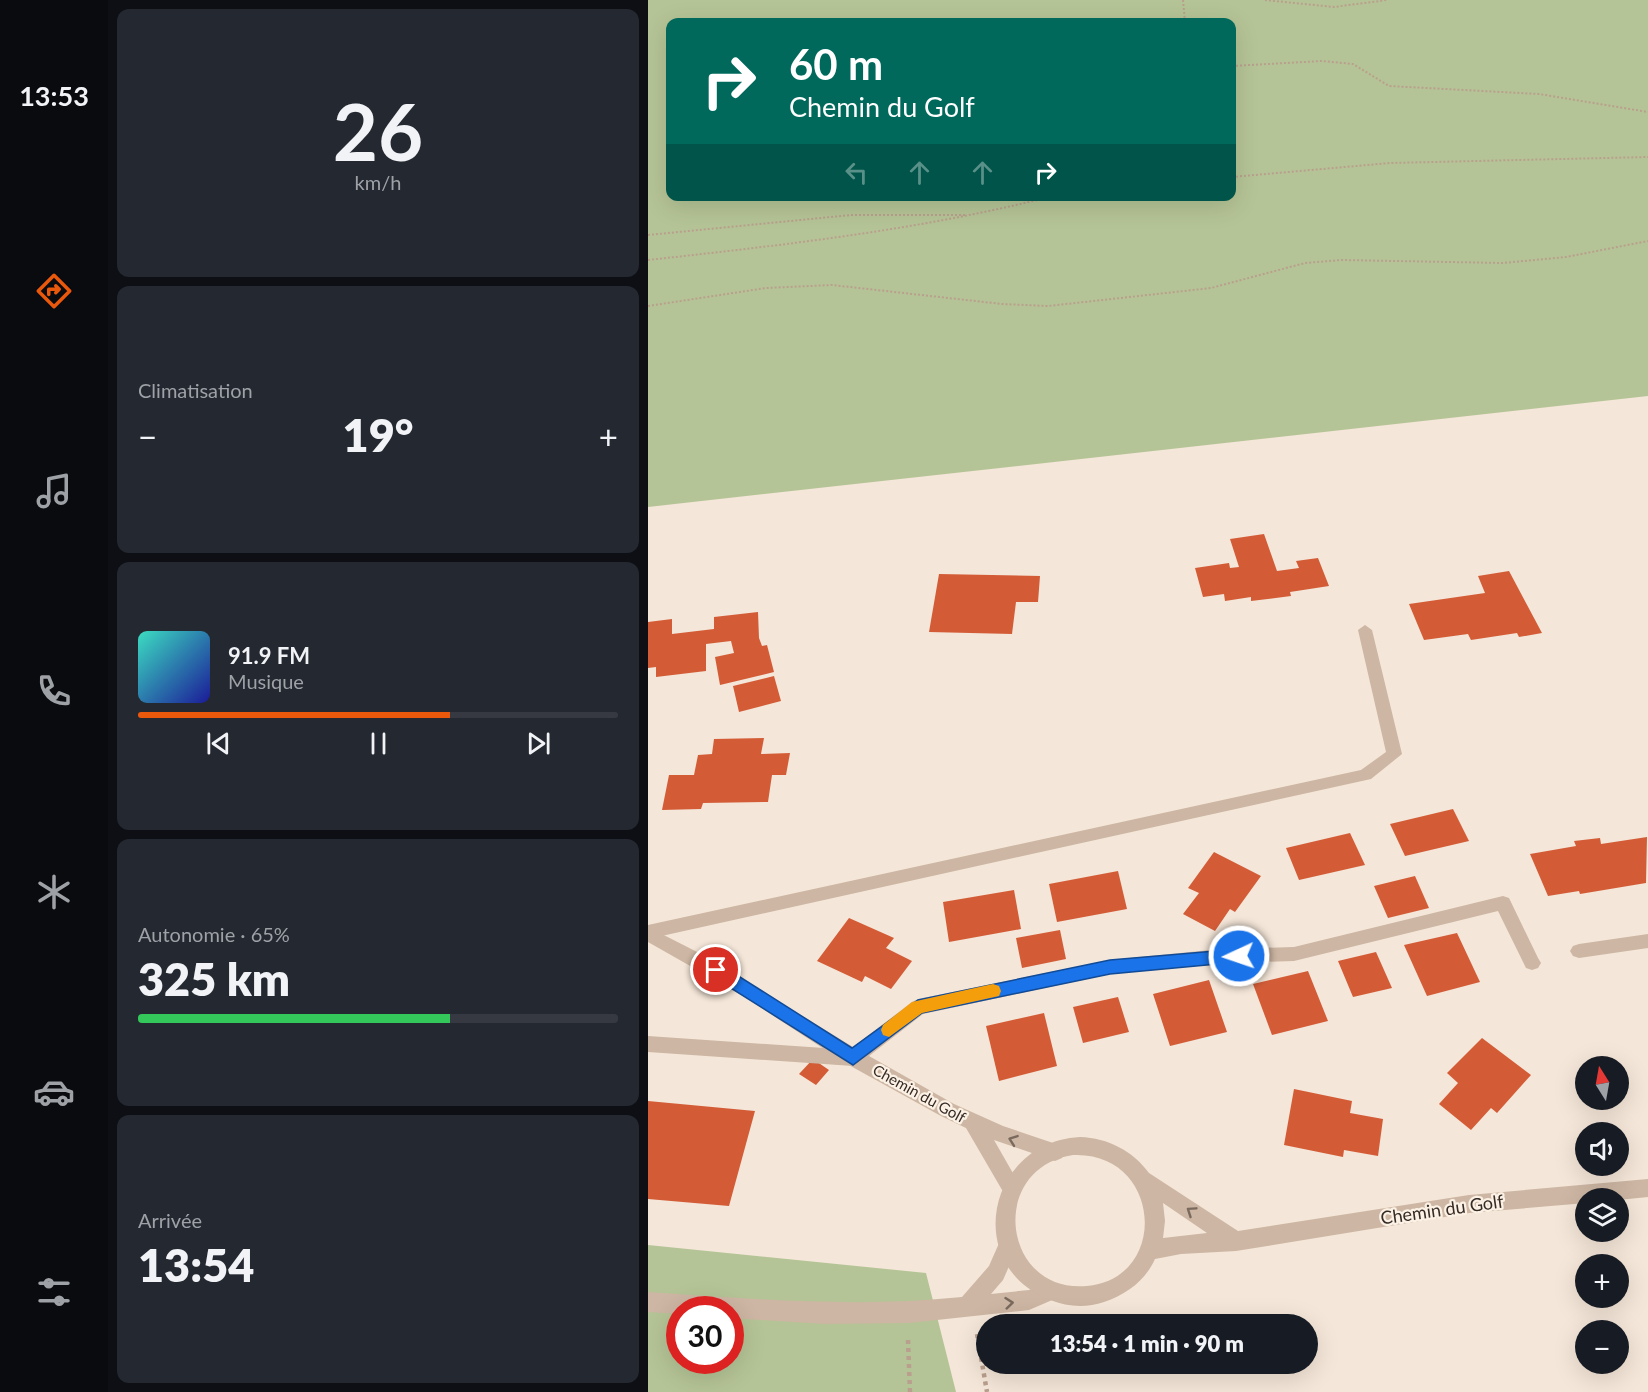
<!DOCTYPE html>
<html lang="fr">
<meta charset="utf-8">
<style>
:root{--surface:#171b24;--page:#242831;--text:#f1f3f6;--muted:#9ea1a6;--line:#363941;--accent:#ea580c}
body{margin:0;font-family:Lato,sans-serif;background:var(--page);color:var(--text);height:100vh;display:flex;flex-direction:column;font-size:22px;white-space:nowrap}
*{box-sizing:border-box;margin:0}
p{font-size:20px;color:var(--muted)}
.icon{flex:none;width:33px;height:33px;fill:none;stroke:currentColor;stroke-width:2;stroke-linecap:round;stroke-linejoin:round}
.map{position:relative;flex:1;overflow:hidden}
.drawer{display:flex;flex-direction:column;gap:9px;padding:9px;background:#0d0f14;width:540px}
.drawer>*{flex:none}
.hud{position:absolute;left:18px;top:18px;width:570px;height:183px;border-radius:12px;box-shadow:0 6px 24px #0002;background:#00695c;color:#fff;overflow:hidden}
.needle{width:39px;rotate:349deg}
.controls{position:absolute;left:927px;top:1056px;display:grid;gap:12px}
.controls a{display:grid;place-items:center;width:54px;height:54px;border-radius:50%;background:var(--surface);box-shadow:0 6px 24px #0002;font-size:30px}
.speed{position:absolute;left:18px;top:1296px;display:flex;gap:12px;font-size:30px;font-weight:700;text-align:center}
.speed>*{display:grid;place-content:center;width:78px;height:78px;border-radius:50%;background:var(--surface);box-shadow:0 6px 24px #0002;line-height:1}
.speed .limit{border:9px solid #d22;background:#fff;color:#111}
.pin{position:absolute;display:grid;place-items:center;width:51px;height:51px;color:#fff;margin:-26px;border:3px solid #fff;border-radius:50%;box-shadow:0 2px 6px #0007}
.me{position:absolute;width:66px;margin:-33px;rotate:267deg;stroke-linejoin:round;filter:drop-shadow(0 0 4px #0008)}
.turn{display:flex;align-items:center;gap:21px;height:126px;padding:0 24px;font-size:27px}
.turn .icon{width:78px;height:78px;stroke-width:2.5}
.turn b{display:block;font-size:42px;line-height:51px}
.lanes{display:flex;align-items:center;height:57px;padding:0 24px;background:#0003;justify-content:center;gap:30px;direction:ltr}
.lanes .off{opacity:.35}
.big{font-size:45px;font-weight:800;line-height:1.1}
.drawer .widget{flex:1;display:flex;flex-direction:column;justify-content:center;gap:9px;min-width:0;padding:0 21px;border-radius:12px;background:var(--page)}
.drawer .dial{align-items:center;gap:0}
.dial b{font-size:78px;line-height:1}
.song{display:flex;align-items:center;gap:18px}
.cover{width:72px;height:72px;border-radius:9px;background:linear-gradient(135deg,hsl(170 70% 55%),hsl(240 70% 35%))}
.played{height:6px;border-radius:3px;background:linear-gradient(90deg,var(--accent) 65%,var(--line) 65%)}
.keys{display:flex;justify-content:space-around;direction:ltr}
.heat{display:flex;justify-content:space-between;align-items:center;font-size:33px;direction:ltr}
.charge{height:9px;border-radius:4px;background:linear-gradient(90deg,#34c759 65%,var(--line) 0)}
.trip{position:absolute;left:328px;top:1314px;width:342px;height:60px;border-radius:30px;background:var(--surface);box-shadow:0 6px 24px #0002;font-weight:800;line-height:60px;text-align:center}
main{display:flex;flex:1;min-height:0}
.tab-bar{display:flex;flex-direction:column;width:108px;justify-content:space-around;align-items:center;background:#090b0e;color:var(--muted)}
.tab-bar .icon{width:42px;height:42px}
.tab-bar .current{color:var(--accent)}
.tab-bar b{font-size:27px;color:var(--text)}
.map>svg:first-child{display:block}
</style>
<main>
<nav class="tab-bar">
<b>13:53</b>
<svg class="icon current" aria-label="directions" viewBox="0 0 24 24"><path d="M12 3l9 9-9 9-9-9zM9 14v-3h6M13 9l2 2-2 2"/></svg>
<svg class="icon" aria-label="music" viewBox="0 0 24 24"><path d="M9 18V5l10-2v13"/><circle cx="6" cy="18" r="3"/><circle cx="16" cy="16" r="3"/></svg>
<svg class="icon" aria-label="phone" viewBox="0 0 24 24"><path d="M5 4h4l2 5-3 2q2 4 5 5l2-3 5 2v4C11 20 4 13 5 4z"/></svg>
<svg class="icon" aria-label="climate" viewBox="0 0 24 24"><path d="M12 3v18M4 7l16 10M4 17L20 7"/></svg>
<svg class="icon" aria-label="car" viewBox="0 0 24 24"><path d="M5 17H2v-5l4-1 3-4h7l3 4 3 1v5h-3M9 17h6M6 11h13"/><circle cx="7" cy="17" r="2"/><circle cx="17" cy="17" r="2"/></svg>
<svg class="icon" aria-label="filters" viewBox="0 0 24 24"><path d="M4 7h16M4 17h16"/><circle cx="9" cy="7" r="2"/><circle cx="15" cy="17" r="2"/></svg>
</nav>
<section class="drawer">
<div class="widget dial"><b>26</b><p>km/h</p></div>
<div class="widget"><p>Climatisation</p>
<div class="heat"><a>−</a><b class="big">19°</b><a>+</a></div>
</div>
<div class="widget">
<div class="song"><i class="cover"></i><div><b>91.9 FM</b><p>Musique</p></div></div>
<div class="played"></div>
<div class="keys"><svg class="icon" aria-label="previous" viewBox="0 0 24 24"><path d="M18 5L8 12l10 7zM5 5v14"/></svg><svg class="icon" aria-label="pause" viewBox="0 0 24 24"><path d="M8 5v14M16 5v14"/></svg><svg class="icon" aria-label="next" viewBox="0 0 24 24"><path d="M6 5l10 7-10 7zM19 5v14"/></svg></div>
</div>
<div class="widget"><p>Autonomie · 65%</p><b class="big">325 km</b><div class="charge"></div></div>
<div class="widget"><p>Arrivée</p><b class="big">13:54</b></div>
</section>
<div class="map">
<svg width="1000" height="1392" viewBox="0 0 1000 1392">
<rect width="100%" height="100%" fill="#f4e6d8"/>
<path fill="#b5c496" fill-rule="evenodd" d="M0,0H1000V396L0,507ZM584,22V196H22V22Z
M0,1245L278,1273L308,1392H0ZM32,1310H82V1360H32Z"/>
<path fill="#d35c37" d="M616,534L629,571L651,568L648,561L670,558L681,586L642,592L643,596L603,601V597L577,601L576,594L555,597L547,568L581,563L582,568L591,567L582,539Z
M861,571L894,633L871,637L869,633L823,640L820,634L776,640L761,604L837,593L830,576Z
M291,574L392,576L390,602H368L364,634L281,632Z
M110,612L111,638L114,646L119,645L126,672L72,685L67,657L86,653L83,641L58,644V671L8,677V667L0,668V622L24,619V634L66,629V617Z
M126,676L133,701L91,712L85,686Z
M116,738L113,754L142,753L138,775H124L120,802L55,803L53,809L14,810L21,775H46L50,755L64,754L66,739Z
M805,809L821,841L757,856L742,824Z
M702,833L717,865L651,880L638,848Z
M999,837L998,883L932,894L931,891L900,896L882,854L928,846L926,841L952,838L953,844Z
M566,852L613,876L587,912L582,909L567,931L535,914L551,893L540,888Z
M470,871L479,909L409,922L401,884Z
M767,876L781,908L740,918L726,886Z
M366,890L373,929L301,942L295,902Z
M201,918L246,938L238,948L264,961L243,989L217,976L214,982L169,961Z
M412,930L418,959L374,968L368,938Z
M809,933L832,982L779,996L756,945Z
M728,952L744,988L705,997L690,961Z
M660,971L680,1021L624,1035L605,984Z
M561,980L579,1032L522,1046L505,994Z
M470,997L481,1032L435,1043L425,1007Z
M396,1013L409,1066L351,1081L338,1026Z
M834,1038L883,1075L849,1113L843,1108L823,1130L791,1104L810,1083L799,1073Z
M165,1059L181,1070L168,1085L151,1074Z
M646,1089L704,1101L702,1113L735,1119L730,1156L696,1150L695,1157L636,1145Z
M0,1101L107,1111L81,1206L0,1199Z"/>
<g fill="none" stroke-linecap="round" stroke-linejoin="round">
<path stroke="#b99f8d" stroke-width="2" stroke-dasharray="2 2" stroke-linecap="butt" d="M535,0L537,22
M617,0L686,7L739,0
M584,66L674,61L705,64L741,86L891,94L1000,112
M584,177L742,163L1000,157
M0,235L203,215H318
M0,260C136,245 272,230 405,196
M0,306L118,288L184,285L354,304L400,306L563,288L657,263L693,260L855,263L918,257L1000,241"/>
<path stroke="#b99f8d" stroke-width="4.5" stroke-dasharray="4 4" stroke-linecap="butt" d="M329,1334L339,1392
M260,1340L262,1392"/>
<path fill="#cdb6a3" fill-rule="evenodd" d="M717,625L724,630L754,754L723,779L0,939V925L713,770L738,752L710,630Z
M1000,934V948L931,958L925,956L922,951L925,946L931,944Z
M0,1036L205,1050L211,1052L214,1058L211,1064L205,1066L0,1052Z
M359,1238L366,1241L369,1248L355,1280L343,1294L381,1290L402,1281L409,1284L412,1291L409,1298L381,1310L261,1323L177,1324L82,1318V1310H32V1314L0,1312V1292C105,1299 209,1308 314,1297L341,1266L352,1241Z"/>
<path fill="#cdb6a3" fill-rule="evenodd" d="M855,896L861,898L890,958L893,963L890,968L884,970L878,968L850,911L646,961L572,963L462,974L275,1014L221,1056L306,1104L355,1126L414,1146L416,1152L414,1158L407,1161L346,1140L374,1189L371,1195L364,1198L357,1195L318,1128L293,1116L199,1064L95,996L0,942V927L57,956L205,1047L264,1002L270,999L462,960L572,949L646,947Z"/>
<path fill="#cdb6a3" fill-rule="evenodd" d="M432,1137C460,1138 485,1151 501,1173L590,1231L821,1195L1000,1179V1197L970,1200L938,1198V1203L821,1213L588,1251L533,1254L507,1259C497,1281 479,1294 456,1302C438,1308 420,1307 402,1300C314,1266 339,1142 432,1137ZM425,1155C513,1151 523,1278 439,1286C354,1294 339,1168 425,1155ZM515,1203L559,1233L515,1238L517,1221Z"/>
</g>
<defs><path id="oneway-chevron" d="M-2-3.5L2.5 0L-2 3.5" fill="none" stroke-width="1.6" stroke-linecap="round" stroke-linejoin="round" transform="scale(1.5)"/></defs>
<g stroke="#7a6a5e">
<use href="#oneway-chevron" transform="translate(365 1140) rotate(-160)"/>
<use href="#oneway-chevron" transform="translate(543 1211) rotate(-146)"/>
<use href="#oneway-chevron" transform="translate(361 1303) rotate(-6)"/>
</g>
<path fill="#1a73e8" stroke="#114b97" stroke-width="1.5" d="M591,949L596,951L599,956L596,960L591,962L462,974L274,1013L205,1065L62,975L60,970L62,965H73L204,1048L270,1000L462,960Z"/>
<path fill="#f59e0b" d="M345,984L351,986L353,991L351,996L274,1013L241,1037L235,1035L233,1030L235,1025L264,1002Z"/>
<g text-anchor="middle" stroke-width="4.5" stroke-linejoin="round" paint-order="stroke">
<g font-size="15" fill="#372b26" stroke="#fbf1e4">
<text transform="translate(271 1094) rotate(29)" y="5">Chemin du Golf</text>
</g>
<g font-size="18" fill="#372b26" stroke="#fbf1e4">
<text transform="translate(794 1210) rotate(-8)" y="6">Chemin du Golf</text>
</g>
</g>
</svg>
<div class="controls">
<a><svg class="needle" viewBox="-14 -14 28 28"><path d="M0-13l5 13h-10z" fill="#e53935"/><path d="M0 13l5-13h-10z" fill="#9ea1a6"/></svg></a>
<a><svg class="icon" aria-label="sound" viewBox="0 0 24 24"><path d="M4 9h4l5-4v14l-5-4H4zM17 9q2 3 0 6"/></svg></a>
<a><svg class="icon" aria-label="layers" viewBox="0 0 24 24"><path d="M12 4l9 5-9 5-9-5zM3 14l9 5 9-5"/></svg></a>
<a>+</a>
<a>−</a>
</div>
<div class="speed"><div class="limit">30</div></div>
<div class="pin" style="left:68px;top:970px;background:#d93025"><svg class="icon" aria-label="arrive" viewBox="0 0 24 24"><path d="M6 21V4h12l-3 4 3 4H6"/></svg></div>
<svg class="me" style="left:591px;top:956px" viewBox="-20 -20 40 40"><circle r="17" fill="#1a73e8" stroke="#fff" stroke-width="3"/><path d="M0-11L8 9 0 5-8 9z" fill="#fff"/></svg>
<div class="trip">13:54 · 1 min · 90 m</div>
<div class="hud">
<div class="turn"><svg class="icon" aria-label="right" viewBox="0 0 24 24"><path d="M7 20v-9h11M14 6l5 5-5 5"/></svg><div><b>60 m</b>Chemin du Golf</div></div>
<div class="lanes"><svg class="icon off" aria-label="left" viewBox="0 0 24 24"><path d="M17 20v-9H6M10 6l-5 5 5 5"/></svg><svg class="icon off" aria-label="ahead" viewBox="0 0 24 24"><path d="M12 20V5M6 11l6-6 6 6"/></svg><svg class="icon off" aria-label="ahead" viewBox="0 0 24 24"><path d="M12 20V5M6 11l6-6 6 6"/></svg><svg class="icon" aria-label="right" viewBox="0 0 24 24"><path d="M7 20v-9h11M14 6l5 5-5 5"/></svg></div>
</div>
</div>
</main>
